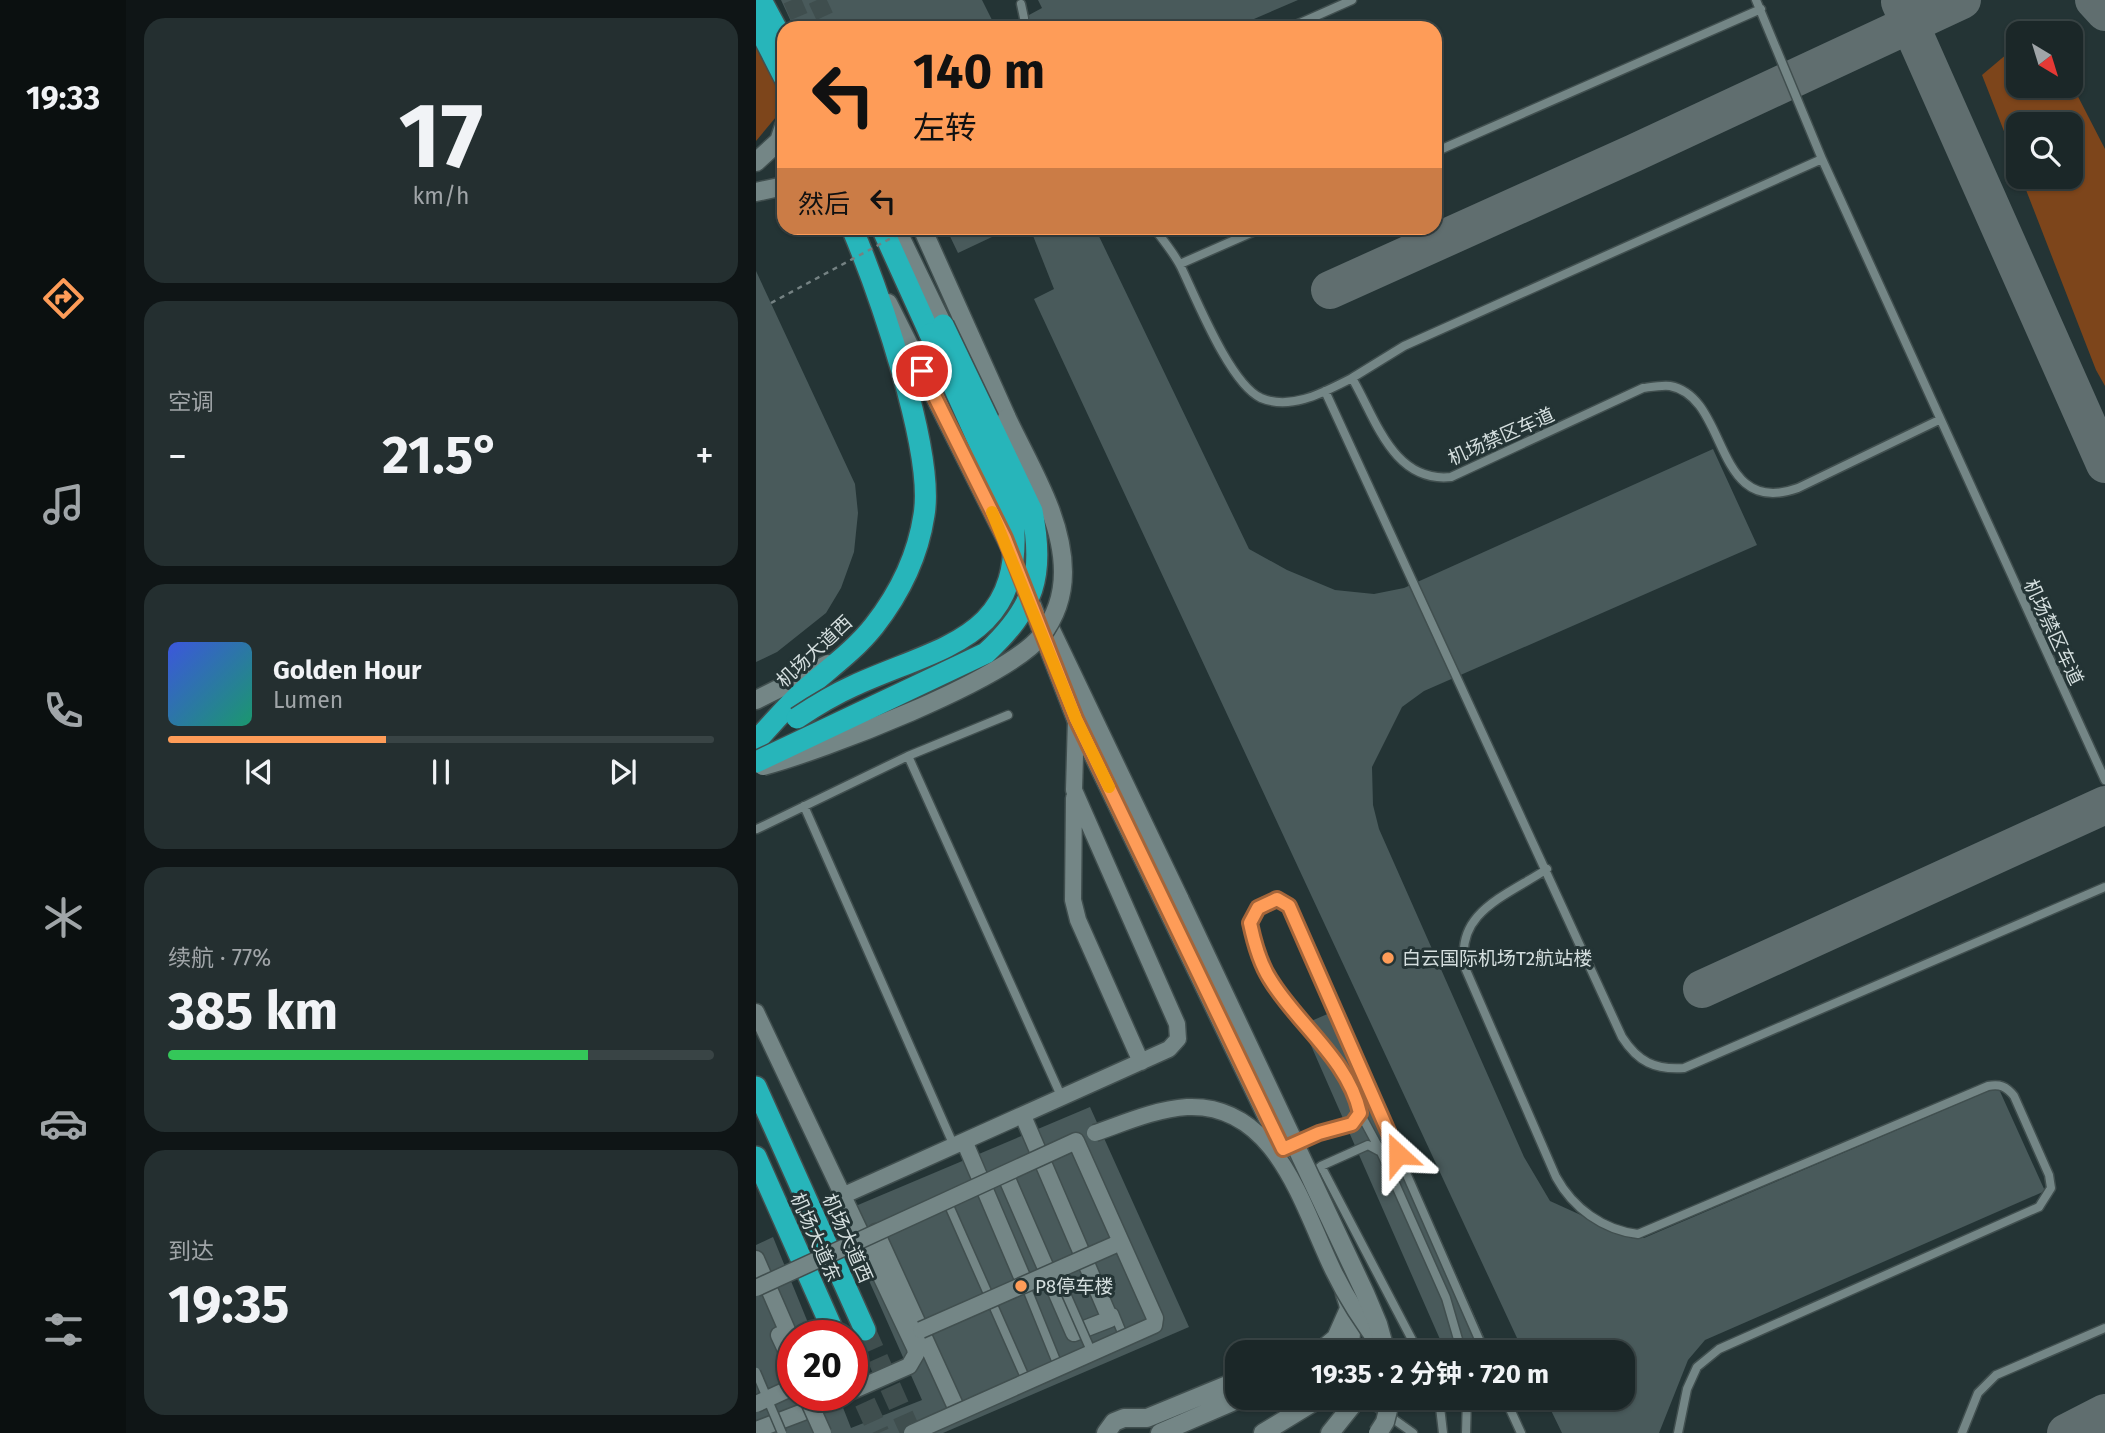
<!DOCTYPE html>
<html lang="zh">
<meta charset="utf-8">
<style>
:root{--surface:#1b2728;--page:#242f30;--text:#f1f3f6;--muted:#a0a5a8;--line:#394445;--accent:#fe9c58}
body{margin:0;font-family:"Fira Sans","Noto Sans SC",sans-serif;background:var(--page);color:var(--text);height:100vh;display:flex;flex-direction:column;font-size:26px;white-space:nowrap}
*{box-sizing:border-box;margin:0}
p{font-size:23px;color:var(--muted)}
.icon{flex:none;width:38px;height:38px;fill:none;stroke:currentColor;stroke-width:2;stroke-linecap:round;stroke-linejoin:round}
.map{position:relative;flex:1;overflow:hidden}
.drawer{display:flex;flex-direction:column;gap:18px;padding:18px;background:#0f1516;width:630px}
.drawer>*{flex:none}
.top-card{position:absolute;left:21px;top:21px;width:665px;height:214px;border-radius:21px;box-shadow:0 2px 5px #0004,0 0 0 2px var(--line);background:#fe9c58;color:#111;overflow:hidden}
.needle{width:46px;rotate:142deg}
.fabs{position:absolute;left:1250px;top:21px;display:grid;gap:14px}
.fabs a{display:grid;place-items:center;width:77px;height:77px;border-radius:14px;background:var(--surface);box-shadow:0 2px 5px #0004,0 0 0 2px var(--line);font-size:35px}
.speed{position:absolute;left:21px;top:1320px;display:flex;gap:14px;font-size:35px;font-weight:700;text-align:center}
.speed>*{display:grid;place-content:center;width:91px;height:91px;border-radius:50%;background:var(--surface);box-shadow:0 2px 5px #0004,0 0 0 2px var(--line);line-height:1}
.speed .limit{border:10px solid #d22;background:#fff;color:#111}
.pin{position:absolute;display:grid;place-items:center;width:60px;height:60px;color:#fff;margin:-30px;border:4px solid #fff;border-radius:50%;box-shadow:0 2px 7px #0007}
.me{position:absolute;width:77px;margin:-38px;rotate:336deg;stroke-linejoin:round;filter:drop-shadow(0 0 5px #0008)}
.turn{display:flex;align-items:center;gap:24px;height:147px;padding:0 21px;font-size:32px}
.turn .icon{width:91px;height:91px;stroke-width:2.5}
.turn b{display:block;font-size:49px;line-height:60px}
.then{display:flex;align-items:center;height:66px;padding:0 21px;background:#0003;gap:14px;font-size:26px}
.big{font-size:52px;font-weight:700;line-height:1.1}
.drawer .widget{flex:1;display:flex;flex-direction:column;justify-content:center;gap:10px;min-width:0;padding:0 24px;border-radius:21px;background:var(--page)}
.drawer .dial{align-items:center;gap:0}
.dial b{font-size:91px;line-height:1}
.song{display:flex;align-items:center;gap:21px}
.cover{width:84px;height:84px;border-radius:10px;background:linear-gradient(135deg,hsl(230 70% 55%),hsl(160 70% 35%))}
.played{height:7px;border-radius:4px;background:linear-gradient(90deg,var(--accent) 40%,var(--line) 40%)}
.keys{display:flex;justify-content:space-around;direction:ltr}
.heat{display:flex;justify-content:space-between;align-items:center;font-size:38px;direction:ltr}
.charge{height:10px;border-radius:5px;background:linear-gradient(90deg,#34c759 77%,var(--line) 0)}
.trip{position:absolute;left:469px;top:1340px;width:410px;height:70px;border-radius:21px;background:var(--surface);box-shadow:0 2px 5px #0004,0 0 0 2px var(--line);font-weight:700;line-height:70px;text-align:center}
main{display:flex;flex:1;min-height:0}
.tab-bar{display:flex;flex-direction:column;width:126px;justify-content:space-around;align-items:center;background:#0b1010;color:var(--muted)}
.tab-bar .icon{width:49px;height:49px}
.tab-bar .active{color:var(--accent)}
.tab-bar b{font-size:32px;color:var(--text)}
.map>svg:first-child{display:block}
</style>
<main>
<nav class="tab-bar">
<b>19:33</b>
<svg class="icon active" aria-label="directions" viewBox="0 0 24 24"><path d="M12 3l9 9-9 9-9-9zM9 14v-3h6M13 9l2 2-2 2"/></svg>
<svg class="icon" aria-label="music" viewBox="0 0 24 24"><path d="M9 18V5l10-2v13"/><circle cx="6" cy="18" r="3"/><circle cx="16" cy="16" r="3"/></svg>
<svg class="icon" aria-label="phone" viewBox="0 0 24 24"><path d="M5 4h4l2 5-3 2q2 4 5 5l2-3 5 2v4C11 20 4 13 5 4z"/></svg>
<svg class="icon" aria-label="climate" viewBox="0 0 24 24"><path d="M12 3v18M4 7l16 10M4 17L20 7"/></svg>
<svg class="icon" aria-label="car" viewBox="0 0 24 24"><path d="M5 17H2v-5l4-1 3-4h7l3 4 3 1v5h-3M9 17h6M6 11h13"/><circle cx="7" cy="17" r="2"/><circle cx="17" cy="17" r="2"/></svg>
<svg class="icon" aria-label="filters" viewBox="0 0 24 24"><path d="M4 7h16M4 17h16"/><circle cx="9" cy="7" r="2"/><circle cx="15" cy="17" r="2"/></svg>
</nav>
<section class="drawer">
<div class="widget dial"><b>17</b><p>km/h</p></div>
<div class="widget"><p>空调</p>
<div class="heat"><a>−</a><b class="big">21.5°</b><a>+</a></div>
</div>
<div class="widget">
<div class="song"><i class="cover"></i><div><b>Golden Hour</b><p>Lumen</p></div></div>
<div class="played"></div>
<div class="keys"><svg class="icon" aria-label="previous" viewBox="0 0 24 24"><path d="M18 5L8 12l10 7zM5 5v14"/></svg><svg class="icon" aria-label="pause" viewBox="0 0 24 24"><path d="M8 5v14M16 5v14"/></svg><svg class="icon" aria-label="next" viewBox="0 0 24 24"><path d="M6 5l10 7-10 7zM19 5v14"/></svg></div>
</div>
<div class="widget"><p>续航 · 77%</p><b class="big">385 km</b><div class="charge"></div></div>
<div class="widget"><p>到达</p><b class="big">19:35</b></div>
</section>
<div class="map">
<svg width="1349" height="1433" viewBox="0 0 1349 1433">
<rect width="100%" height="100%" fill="#243435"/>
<path fill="#7d451b" d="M0,34L23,80L20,117L0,141Z
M1258,48L1262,49V86H1314V81L1349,149V386L1340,370L1265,177H1314V124H1262V167L1226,75Z"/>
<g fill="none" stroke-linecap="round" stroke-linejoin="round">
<path stroke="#606e6f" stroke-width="38" d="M1338,0L1349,12
M1144,2L1349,464
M574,290L878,153L1206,0
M946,989L1349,805
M1310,1433L1349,1413"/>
</g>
<path fill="#495a5b" d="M25,0H226L240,28H38Z
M282,0H542L477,28H249L286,8Z
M190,228H255L202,253Z
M274,228H339L493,549L531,570L579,590L618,594L648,588L957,449L1001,545L668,691L646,707L616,767L617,805L623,829L768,1157L794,1201L871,1236L888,1238L1242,1087L1289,1191L949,1340L932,1360L903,1433H806L789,1398H866V1353H768L278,299L298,289Z
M0,271L99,484L102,513L98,552L85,588L70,613L21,652L0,662Z
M583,1009L735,1353H690L546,1025Z
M334,1107L433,1327L187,1433H0V1245L17,1237L57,1335H37V1395H82L95,1428L166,1400L83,1213Z"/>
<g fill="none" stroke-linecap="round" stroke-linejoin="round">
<path stroke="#3f4e4e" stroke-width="18" stroke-dasharray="18 9" stroke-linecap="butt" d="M36,0L48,28
M61,0L74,28"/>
<path stroke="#3f4e4e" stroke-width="21" stroke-dasharray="21 10" stroke-linecap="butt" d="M109,1330L155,1433
M96,1374L123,1433"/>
<g stroke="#414f4f" stroke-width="11">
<path id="lane" d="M1000,0L1066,159L1349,780
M265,4L268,18
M533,28L596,0
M679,152L1005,9
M398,228C407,240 418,253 425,267C440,298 474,384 505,398C536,411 570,391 596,378C620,419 637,483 695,477L887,388C895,387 906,385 914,386C974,397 956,519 1042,488L1183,420
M424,264L506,228
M596,378L648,346L1066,159
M569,391L866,1037C882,1062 899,1070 928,1068L1349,887
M252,715L152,756L306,1098
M48,806L198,1146
M1,829L152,756
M791,869C750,896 696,913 710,970L800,1177C817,1208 847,1230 882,1234L1232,1086C1244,1084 1250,1086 1258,1096L1293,1175L1295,1188L1283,1207L963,1349L941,1367L931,1389L922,1433
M604,1113L624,1150
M540,1144L596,1124L604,1113C592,1059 541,1024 514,979C503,962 498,942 494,923L502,908L521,899L533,906L729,1353
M565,1166L663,1353
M544,1183L565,1166L612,1145L625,1152L690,1298L706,1353
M191,1201L271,1382
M269,1284L303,1368
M358,1313L369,1340
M608,1398L657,1433
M683,1398L687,1433
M749,1398L765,1433
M710,1433L711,1398
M1206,1433L1222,1393L1240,1375L1349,1328"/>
</g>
<g stroke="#414f4f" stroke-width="19">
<path id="street" d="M318,798L317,900L322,920L385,1062
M0,1012L159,1348L160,1354L153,1366L96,1391
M209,1143L269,1284
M249,1174L318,1333L354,1319L267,1116
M86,1196L413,1049L422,1039L421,1024L318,790L320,719
M120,1232L202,1412
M0,1259L37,1344
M23,1335L37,1365
M59,1397L63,1406L88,1395
M0,1430L63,1406"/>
</g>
<g stroke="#414f4f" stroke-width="21">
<path id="secondary" d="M0,162L23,141L28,126
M0,192L28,186
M140,228L187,325
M166,228L251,418
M132,303L257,553
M256,554L320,719L539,1175
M294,628L424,900
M0,700L72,664
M589,1294C596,1313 597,1334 592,1353
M562,1353L580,1338L592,1311
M350,1433L358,1422L368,1418H391L481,1381
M404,1433L485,1398
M507,1433L564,1398
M574,1433L602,1398"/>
</g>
<g stroke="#414f4f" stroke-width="24">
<path id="highway" d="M5,0L28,43
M0,22L28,77
M126,228L174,334
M0,741C17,723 33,703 52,687C75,667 99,650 118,626C143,594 162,555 168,515C179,451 122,290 96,228
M0,1087L109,1330
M0,1157L79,1335"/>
</g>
<use href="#lane" stroke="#748686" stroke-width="8"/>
<use href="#street" stroke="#748686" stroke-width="16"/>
<use href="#secondary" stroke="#748686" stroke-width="18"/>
<use href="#highway" stroke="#27b5ba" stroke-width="21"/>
<g stroke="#414f4f" stroke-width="11" stroke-linecap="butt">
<path id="lane-bridge" d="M300,1271L336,1353
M0,1372L26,1433"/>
</g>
<g stroke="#414f4f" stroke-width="19" stroke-linecap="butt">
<path id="street-bridge" d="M339,1133C368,1123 400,1109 431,1107C520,1103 546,1206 577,1270C591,1299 608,1325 628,1351
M0,1288L320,1141L399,1318L398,1325L156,1433
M165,1330L365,1242
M50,1395L67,1433
M0,1404L37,1387"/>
</g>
<g stroke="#414f4f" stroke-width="21" stroke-linecap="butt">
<path id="secondary-bridge" d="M7,766C65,751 250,680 285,636C299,618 307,595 307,572C307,518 273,465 251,418
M424,900L609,1293L622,1324L630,1353
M622,1433L629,1422L635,1398"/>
</g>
<g stroke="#414f4f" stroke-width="24" stroke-linecap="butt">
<path id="highway-bridge" d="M41,718C59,706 77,695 97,686C184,646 269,640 257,518L174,334
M0,762L230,653C278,608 289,576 276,511L187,325"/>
</g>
<path stroke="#758283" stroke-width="2.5" stroke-dasharray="5 5" stroke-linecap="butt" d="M15,303L154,228"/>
<use href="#lane-bridge" stroke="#748686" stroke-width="8"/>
<use href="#street-bridge" stroke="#748686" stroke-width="16"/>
<use href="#secondary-bridge" stroke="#748686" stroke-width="18"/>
<use href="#highway-bridge" stroke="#27b5ba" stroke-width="21"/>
</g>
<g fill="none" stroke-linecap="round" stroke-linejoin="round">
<g stroke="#a56539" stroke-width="18">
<path id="route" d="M166,371L249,538L320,719L527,1149L563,1133L596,1124L604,1113C592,1059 541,1024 514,979C503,962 498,942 494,923L502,908L521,899L533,906L642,1154"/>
</g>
<use href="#route" stroke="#fe9c58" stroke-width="12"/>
<path stroke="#f59e0b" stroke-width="12" d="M236,512L320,719L353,787"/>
</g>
<g fill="#fe9c58" stroke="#243435" stroke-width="2.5">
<circle cx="632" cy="958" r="7"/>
<circle cx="265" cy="1286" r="7"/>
</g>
<g text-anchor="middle" stroke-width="6" stroke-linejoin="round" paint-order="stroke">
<g font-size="19" fill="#d5dfdf" stroke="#243435">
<text transform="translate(745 436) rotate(-24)" y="7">机场禁区车道</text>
<text transform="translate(1298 632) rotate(65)" y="7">机场禁区车道</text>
<text transform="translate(58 651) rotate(-43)" y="7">机场大道西</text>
<text transform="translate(60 1237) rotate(66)" y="7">机场大道东</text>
<text transform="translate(92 1238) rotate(66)" y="7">机场大道西</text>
</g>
<g font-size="19" fill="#d5dfdf" stroke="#243435" text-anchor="start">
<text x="646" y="965">白云国际机场T2航站楼</text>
<text x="279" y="1293">P8停车楼</text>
</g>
</g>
</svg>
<div class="fabs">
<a><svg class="needle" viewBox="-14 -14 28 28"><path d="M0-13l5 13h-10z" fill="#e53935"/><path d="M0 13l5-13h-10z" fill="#a0a5a8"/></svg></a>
<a><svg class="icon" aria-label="search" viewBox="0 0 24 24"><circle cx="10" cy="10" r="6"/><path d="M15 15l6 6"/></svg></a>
</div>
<div class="speed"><div class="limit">20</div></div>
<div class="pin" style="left:166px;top:371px;background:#d93025"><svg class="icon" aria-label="arrive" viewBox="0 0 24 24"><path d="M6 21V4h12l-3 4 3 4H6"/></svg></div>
<svg class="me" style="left:642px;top:1154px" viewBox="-20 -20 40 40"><path d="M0-17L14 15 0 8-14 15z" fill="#fe9c58" stroke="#fff" stroke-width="4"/></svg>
<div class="trip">19:35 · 2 分钟 · 720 m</div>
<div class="top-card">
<div class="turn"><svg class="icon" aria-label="left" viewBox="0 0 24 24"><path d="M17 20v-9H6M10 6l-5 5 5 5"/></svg><div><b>140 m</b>左转</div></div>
<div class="then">然后<svg class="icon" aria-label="left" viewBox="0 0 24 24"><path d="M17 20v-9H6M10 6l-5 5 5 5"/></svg></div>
</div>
</div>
</main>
